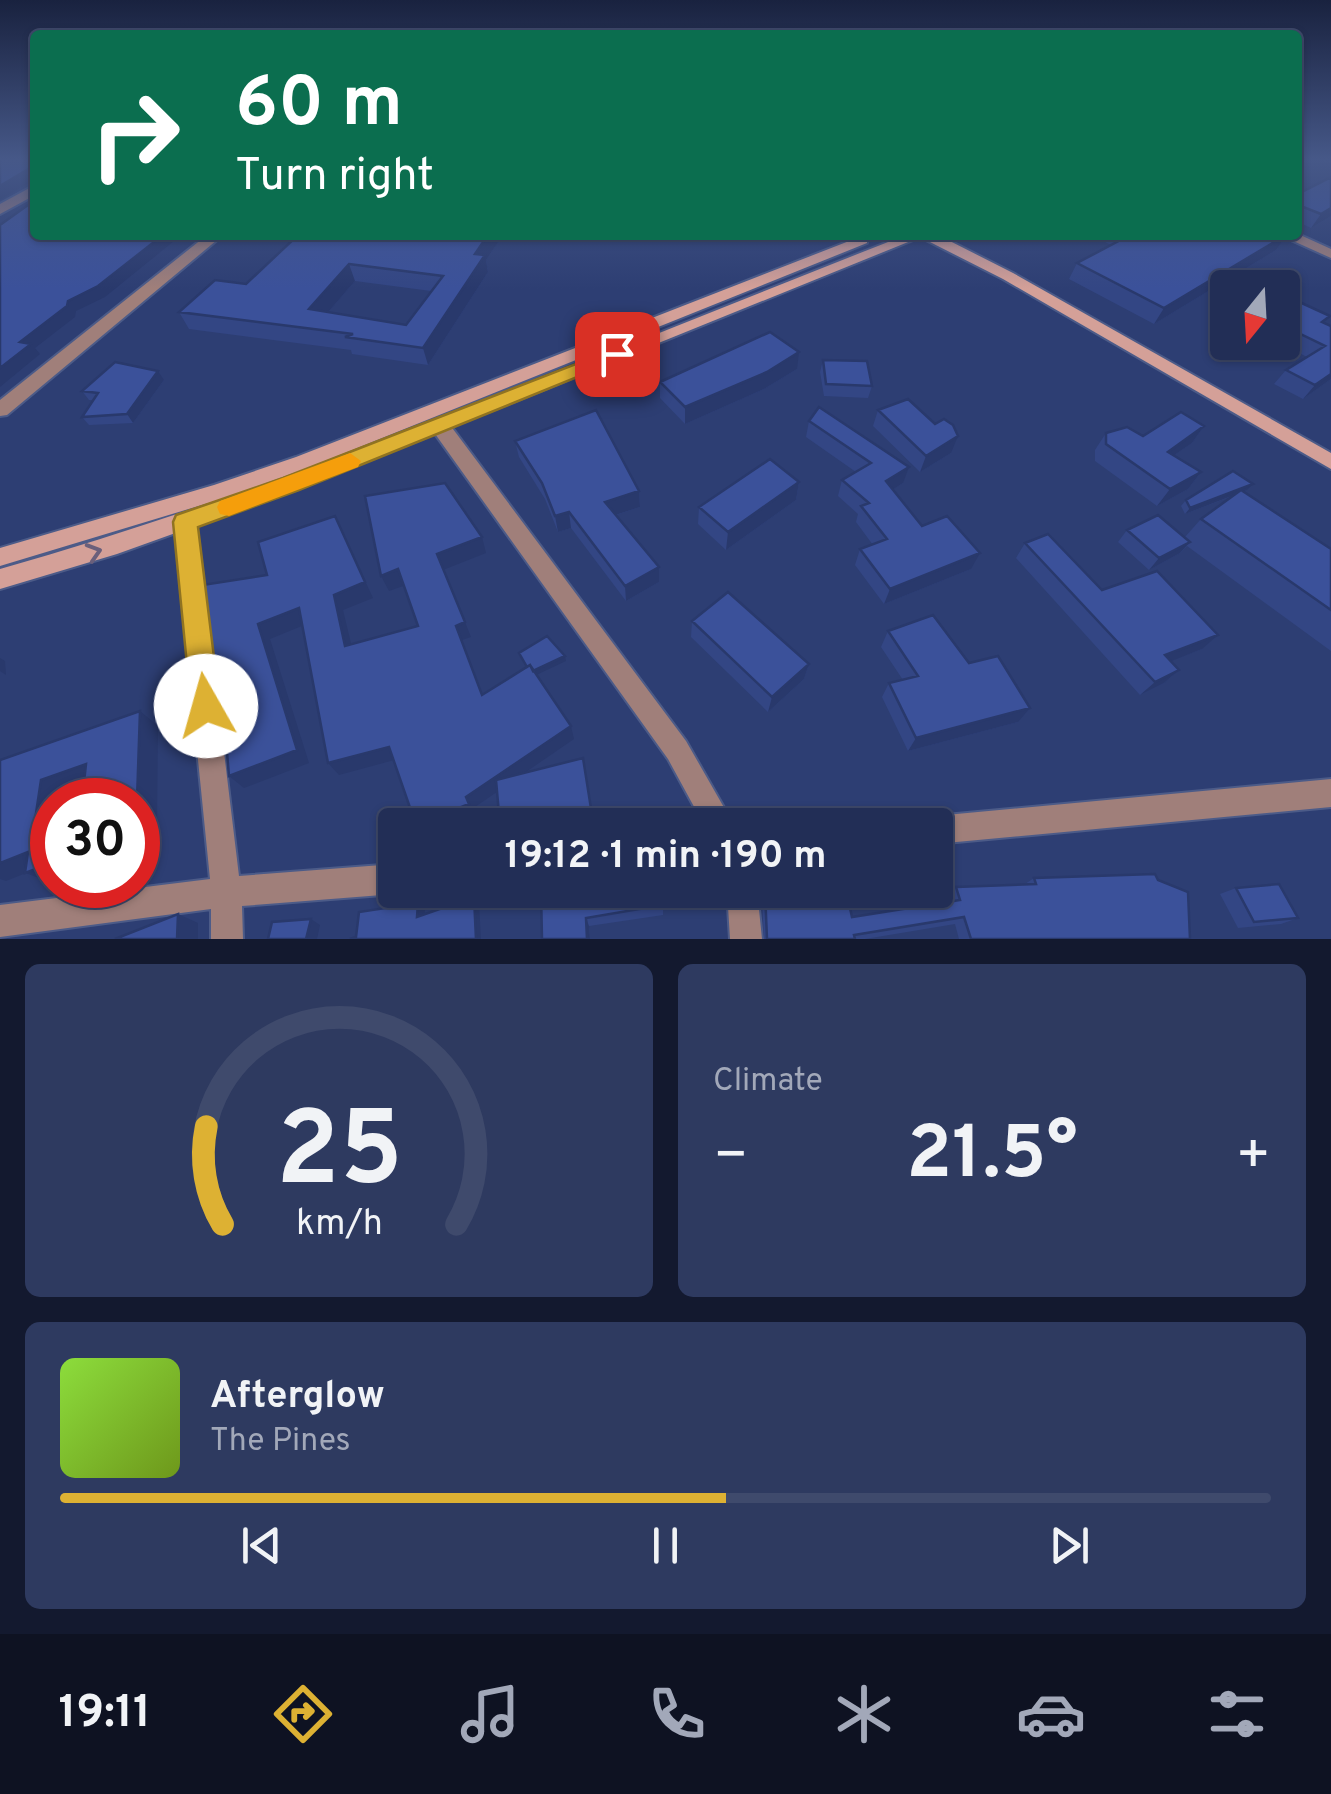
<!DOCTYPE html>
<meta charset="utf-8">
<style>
:root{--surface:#222e56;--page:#2e3a60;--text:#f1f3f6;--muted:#a2a8b9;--line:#3f4a6c;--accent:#ddb133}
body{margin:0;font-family:Overpass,sans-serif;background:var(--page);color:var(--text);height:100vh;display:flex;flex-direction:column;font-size:38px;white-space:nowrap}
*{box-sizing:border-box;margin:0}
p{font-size:32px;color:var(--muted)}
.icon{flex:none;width:55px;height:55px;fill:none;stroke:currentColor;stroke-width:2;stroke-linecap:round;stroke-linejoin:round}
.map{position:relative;height:939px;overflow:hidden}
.sheet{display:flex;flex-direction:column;gap:25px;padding:25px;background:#13192f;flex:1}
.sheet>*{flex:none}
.guide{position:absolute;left:30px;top:30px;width:1272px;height:210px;border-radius:10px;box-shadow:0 2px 8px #0004,0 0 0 2px var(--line);background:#0b6e4f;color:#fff;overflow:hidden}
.needle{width:65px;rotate:198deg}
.tools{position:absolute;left:1210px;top:270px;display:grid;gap:20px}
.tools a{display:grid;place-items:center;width:90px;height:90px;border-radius:10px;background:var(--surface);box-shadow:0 2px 8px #0004,0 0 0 2px var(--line);font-size:50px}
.speed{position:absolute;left:30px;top:778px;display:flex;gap:20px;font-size:50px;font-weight:700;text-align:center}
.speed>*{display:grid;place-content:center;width:130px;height:130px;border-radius:50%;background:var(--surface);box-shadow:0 2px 8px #0004,0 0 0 2px var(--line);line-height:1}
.speed .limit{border:15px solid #d22;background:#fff;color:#111}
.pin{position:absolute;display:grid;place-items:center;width:85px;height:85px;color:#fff;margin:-42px;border-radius:20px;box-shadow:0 5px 15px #0006}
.me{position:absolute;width:110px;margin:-55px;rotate:353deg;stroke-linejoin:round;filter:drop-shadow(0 0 8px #0008)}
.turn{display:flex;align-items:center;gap:35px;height:210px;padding:0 40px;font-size:45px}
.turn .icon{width:130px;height:130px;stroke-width:2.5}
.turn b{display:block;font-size:70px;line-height:85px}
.big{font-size:75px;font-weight:700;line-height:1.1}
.sheet .widget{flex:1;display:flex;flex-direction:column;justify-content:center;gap:15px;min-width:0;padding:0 35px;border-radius:15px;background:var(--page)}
.sheet .dial{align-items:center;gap:0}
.dial svg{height:260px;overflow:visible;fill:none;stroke:var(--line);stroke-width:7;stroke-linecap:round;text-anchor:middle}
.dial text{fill:var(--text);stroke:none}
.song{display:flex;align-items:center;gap:30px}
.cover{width:120px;height:120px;border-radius:15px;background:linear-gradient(135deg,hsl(90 70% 55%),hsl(80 70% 35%))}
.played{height:10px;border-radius:5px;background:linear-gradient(90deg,var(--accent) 55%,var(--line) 55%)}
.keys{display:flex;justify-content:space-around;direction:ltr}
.heat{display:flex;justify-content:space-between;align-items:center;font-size:55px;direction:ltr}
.sheet .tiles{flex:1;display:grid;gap:25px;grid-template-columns:1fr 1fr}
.widget:last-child{grid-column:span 2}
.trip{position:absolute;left:378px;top:808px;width:575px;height:100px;border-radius:10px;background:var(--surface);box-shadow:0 2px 8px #0004,0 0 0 2px var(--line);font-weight:700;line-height:100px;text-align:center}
.tab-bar{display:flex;height:160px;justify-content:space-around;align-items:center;background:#0e1222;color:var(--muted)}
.tab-bar .icon{width:70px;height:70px}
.tab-bar .selected{color:var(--accent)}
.tab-bar b{font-size:45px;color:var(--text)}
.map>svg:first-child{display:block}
</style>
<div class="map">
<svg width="1331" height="939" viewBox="0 0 1331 939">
<rect width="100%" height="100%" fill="#2d3e73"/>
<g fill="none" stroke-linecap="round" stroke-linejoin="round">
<g stroke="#4c5b88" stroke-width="4">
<path id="street" d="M35,185V195L0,214V204Z
M1298,234L1331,249V258L1280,235Z
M207,235H223L7,415L0,416V400Z
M440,419L447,421L686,741L734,825H704L668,759L433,431L431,426Z
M185,513L193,515L196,521L239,876L395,864V890H405L395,894L242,906L243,939H211V909L0,937V905L210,879L174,521L177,515Z
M1331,779V807L935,844V825H923L925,820L935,816Z
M727,890H757L762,939H730Z"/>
</g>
<g stroke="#4c5b88" stroke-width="4">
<path id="secondary" d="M906,235L923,236L298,489L117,554L0,589V569C309,481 606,352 906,235Z
M925,235H938L1013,273L1331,453V469L1003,279L926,240Z
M862,236L867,237V243L310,467L225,498L0,566V548L214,485L296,457Z"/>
</g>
<use href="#street" fill="#a07f7a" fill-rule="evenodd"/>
<use href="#secondary" fill="#d4a098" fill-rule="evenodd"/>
</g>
<path fill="#334684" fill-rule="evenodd" d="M1314,158H1331V164Z
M1298,194L1331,216L1311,228L1298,222Z
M298,235H503L486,260L488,272L428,365L352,354L351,350L189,329L179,312L246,284ZM355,281L431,291L406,325L328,312Z
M1091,235H1287L1276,250L1154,324L1069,279L1077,263L1111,245Z
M1282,294L1325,323L1331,379L1303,399L1274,384L1286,370L1307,357L1278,342H1282Z
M823,360L872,386L868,398L824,396L820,372Z
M797,369L764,389L685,424L660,398V382Z
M164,380L133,423L89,425L82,417L93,400H89L82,391Z
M878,410L951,453L920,472L873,426Z
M809,421L903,483L893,489L922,526L971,569L884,604L855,565L860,549L873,545L856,522L858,514L838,496L842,480L856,472L806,437Z
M1204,426L1192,443L1174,455L1201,472L1188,489L1157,506L1095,461V450L1106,433L1143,436Z
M515,441L639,491L640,507L616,515L659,567V582L626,601L571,528L558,532L545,499L519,457Z
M799,482L796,500L726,550L698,524L699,507Z
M1247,490L1243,492L1331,549V651L1187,546L1180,553L1149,570L1118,542L1127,530L1185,537L1201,519L1235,495L1185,514L1181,506L1186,500Z
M1025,543L1102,590L1202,649L1170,661L1179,670L1164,683L1140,695L1016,558Z
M692,621L809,664L804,679L768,712L691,637Z
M888,631L969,663L1018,722L908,751L882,697L889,683L903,680L881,647Z
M1034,878L1190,939H959L955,924L865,939H764L762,899L765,891L852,917L949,901L947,895L956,887L1025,884Z
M1236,888L1298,918L1281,924L1238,928L1220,894Z
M541,890L663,905V915L589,926L590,939H542Z"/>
<path fill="#29396c" d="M35,165V179L0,200V186Z
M1331,208V216L1311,228L1321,214Z
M163,235H171L174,241L105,297L76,311L75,317L35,348L40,354L0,387V368L20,342L68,301Z
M488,235H503L486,260L488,272L428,365L423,348L475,254Z
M1287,235L1276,250L1154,324L1164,308Z
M349,264L355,281L316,326L309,309Z
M799,352L797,369L764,389L685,424V407Z
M158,371L164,380L133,423L127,414Z
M1331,374V379L1303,399L1315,385Z
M1204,426L1192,443L1155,468L1168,452Z
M958,436L951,453L920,472L926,456Z
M909,467L903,483L881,497L886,481Z
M1201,472L1188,489L1157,506L1170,489Z
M799,482L796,500L726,550L728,532Z
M1253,484L1247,490L1185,514L1190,508Z
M639,491L640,507L606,518L605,502Z
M569,512L571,528L558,532L555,516Z
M335,516L373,598L343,610L355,660L345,646L334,595Z
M482,537L486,553L443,570L437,554Z
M1190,542L1180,553L1149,570L1159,558Z
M980,553L971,569L884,604L890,589Z
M659,567V582L626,601L625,586Z
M398,569L406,585L389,591L381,576Z
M299,608L309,623L270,639L309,763L244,788L229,776L258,624Z
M465,622L471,637L462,640L456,626Z
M1218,635L1202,649L1151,669L1165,655Z
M565,656L566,661L532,677L530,672Z
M0,658L5,661L6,675L0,671Z
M809,664L804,679L768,712L772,697Z
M1179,670L1164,683L1140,695L1155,682Z
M1030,708L1018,722L908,751L916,738Z
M140,711L158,726L157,823L138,830Z
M224,717L226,736L211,723Z
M571,726L574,739L472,809L475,815L453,825H419Z
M389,747L398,759L339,775L328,763Z
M86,764L108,778L64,793L63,800H52V829L35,820L41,780Z
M28,852L52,863V883H51L26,873L6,881L0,879V863Z
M474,897L479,903L481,939H476Z
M418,903L425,909L424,922L417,917Z
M178,914L198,923V939H177Z
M586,918L589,926L590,939H587Z
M311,919L320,925L317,939H306Z"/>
<path fill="#3b519a" stroke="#29396c" stroke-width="2.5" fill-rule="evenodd" d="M0,158H35V165L0,186Z
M1331,177V208L1321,214L1298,205V194Z
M35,200V235H163L98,286L68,301L67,306L20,342L31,344L0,368V225Z
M298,235H488L475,254L485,255L423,348L345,337L353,334L179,312L215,280L246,284ZM349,264L443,276L406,325L309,309Z
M1130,235H1286L1164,308L1077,263Z
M1282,294L1330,316L1322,322L1331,326V374L1315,385L1286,370L1325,346L1282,325Z
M770,332L799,352L767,372L685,407L660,382Z
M823,360L867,361L872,386L826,384Z
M115,362L158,371L127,414L82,417L98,393L82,391Z
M908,399L935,424L944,419L953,425L958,436L926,456L878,410Z
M819,407L909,467L886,481L922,526L947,516L980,553L890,589L860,549L887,539L861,506L869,503L842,480L871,463L809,421Z
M596,410L639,491L605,502L659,567L625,586L569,512L555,516L542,483L515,441Z
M1181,412L1204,426L1168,452L1201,472L1170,489L1106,444V433L1127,427L1143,436Z
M770,459L799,482L728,532L699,507Z
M1233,471L1253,484L1190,508L1186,500Z
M445,483L482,537L437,554L465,622L456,626L482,695L530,665L571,726L466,797L469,804L416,825L389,747L328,763L299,608L258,624L297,750L229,776L224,717L211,723L196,586L267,575L258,542L335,516L365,582L334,595L345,646L418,626L398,569L381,576L365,496Z
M1241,490L1331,549V610L1201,519Z
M1158,515L1190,542L1159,558L1127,530Z
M1048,534L1102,590L1157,571L1218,635L1165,655L1179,670L1155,682L1025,543Z
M728,592L809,664L772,697L692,621Z
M933,615L969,663L998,656L1030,708L916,738L889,683L918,676L888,631Z
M547,636L565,656L533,671L530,665L527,667L519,653Z
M140,711L137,800H82L86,764L41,780L35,820L52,814V863L25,873L28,852L0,863V760Z
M583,758L593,821L577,825H500L496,780Z
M1155,874L1158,880L1188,892L1190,939H971L964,917L854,935L855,939H767L765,891L846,890L852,917L960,900L956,887L1036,884L1034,878Z
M1279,884L1298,918L1254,922L1236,888Z
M541,890H661L663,905L586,918L587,939H542Z
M474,897L476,939H350L356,937L359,912L418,903L417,917Z
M178,914L177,939H115Z
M311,919L306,939H268L272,922Z"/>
<defs><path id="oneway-chevron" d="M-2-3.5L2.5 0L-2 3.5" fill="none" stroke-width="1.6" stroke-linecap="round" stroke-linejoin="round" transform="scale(2.5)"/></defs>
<use stroke="#6a5f7b" href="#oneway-chevron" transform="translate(94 552) rotate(-17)"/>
<linearGradient id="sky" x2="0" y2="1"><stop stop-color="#19223f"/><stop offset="0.55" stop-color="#465888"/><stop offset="1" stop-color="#465888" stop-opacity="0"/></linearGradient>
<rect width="1331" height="289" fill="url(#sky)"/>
<path fill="#ddb133" stroke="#907321" stroke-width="2.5" d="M617,348L624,350V358L299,490L198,527L220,706L216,716L206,721L195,716L191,706L173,522L176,515L283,478Z"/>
<path fill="#f59e0b" d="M350,453L361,461L358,467L229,516L220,514L217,507L220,501Z"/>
</svg>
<div class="tools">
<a><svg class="needle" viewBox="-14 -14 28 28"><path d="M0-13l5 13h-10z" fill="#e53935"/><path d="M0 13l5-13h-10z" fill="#a2a8b9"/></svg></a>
</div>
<div class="speed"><div class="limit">30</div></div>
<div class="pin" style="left:617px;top:354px;background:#d93025"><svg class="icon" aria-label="arrive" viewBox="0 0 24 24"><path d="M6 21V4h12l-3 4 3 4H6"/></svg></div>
<svg class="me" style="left:206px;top:706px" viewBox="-20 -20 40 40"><circle r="19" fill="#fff"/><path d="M0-13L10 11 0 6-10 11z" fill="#ddb133"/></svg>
<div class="trip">19:12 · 1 min · 190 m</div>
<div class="guide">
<div class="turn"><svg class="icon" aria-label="right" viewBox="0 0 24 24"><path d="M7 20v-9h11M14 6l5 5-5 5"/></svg><div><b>60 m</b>Turn right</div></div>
</div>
</div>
<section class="sheet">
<div class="tiles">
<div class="widget dial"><svg viewBox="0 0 100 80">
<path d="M14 69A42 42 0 1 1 86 69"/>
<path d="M14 69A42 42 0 0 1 9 39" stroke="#ddb133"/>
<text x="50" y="56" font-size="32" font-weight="700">25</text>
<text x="50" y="72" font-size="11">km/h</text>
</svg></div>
<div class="widget"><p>Climate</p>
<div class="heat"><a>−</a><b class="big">21.5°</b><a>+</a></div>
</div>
<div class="widget">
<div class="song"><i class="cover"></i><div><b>Afterglow</b><p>The Pines</p></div></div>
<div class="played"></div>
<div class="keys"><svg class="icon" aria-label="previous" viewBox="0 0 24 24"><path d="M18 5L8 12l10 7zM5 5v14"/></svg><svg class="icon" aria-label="pause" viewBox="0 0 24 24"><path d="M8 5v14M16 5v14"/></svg><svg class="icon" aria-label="next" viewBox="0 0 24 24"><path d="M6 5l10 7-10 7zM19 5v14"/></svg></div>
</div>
</div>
</section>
<nav class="tab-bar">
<b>19:11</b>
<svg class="icon selected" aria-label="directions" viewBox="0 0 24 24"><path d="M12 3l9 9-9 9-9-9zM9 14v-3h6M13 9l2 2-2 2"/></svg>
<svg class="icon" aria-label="music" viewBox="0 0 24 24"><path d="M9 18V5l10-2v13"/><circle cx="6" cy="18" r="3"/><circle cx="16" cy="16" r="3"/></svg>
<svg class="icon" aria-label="phone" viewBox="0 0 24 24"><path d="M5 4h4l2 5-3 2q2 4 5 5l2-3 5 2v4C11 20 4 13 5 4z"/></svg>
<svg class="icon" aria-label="climate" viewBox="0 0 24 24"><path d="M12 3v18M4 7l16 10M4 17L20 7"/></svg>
<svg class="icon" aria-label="car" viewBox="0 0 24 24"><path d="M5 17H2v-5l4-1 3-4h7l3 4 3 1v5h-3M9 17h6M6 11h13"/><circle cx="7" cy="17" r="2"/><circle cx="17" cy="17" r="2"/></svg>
<svg class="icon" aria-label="filters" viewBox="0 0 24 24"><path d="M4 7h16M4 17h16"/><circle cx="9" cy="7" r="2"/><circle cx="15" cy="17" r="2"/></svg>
</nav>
